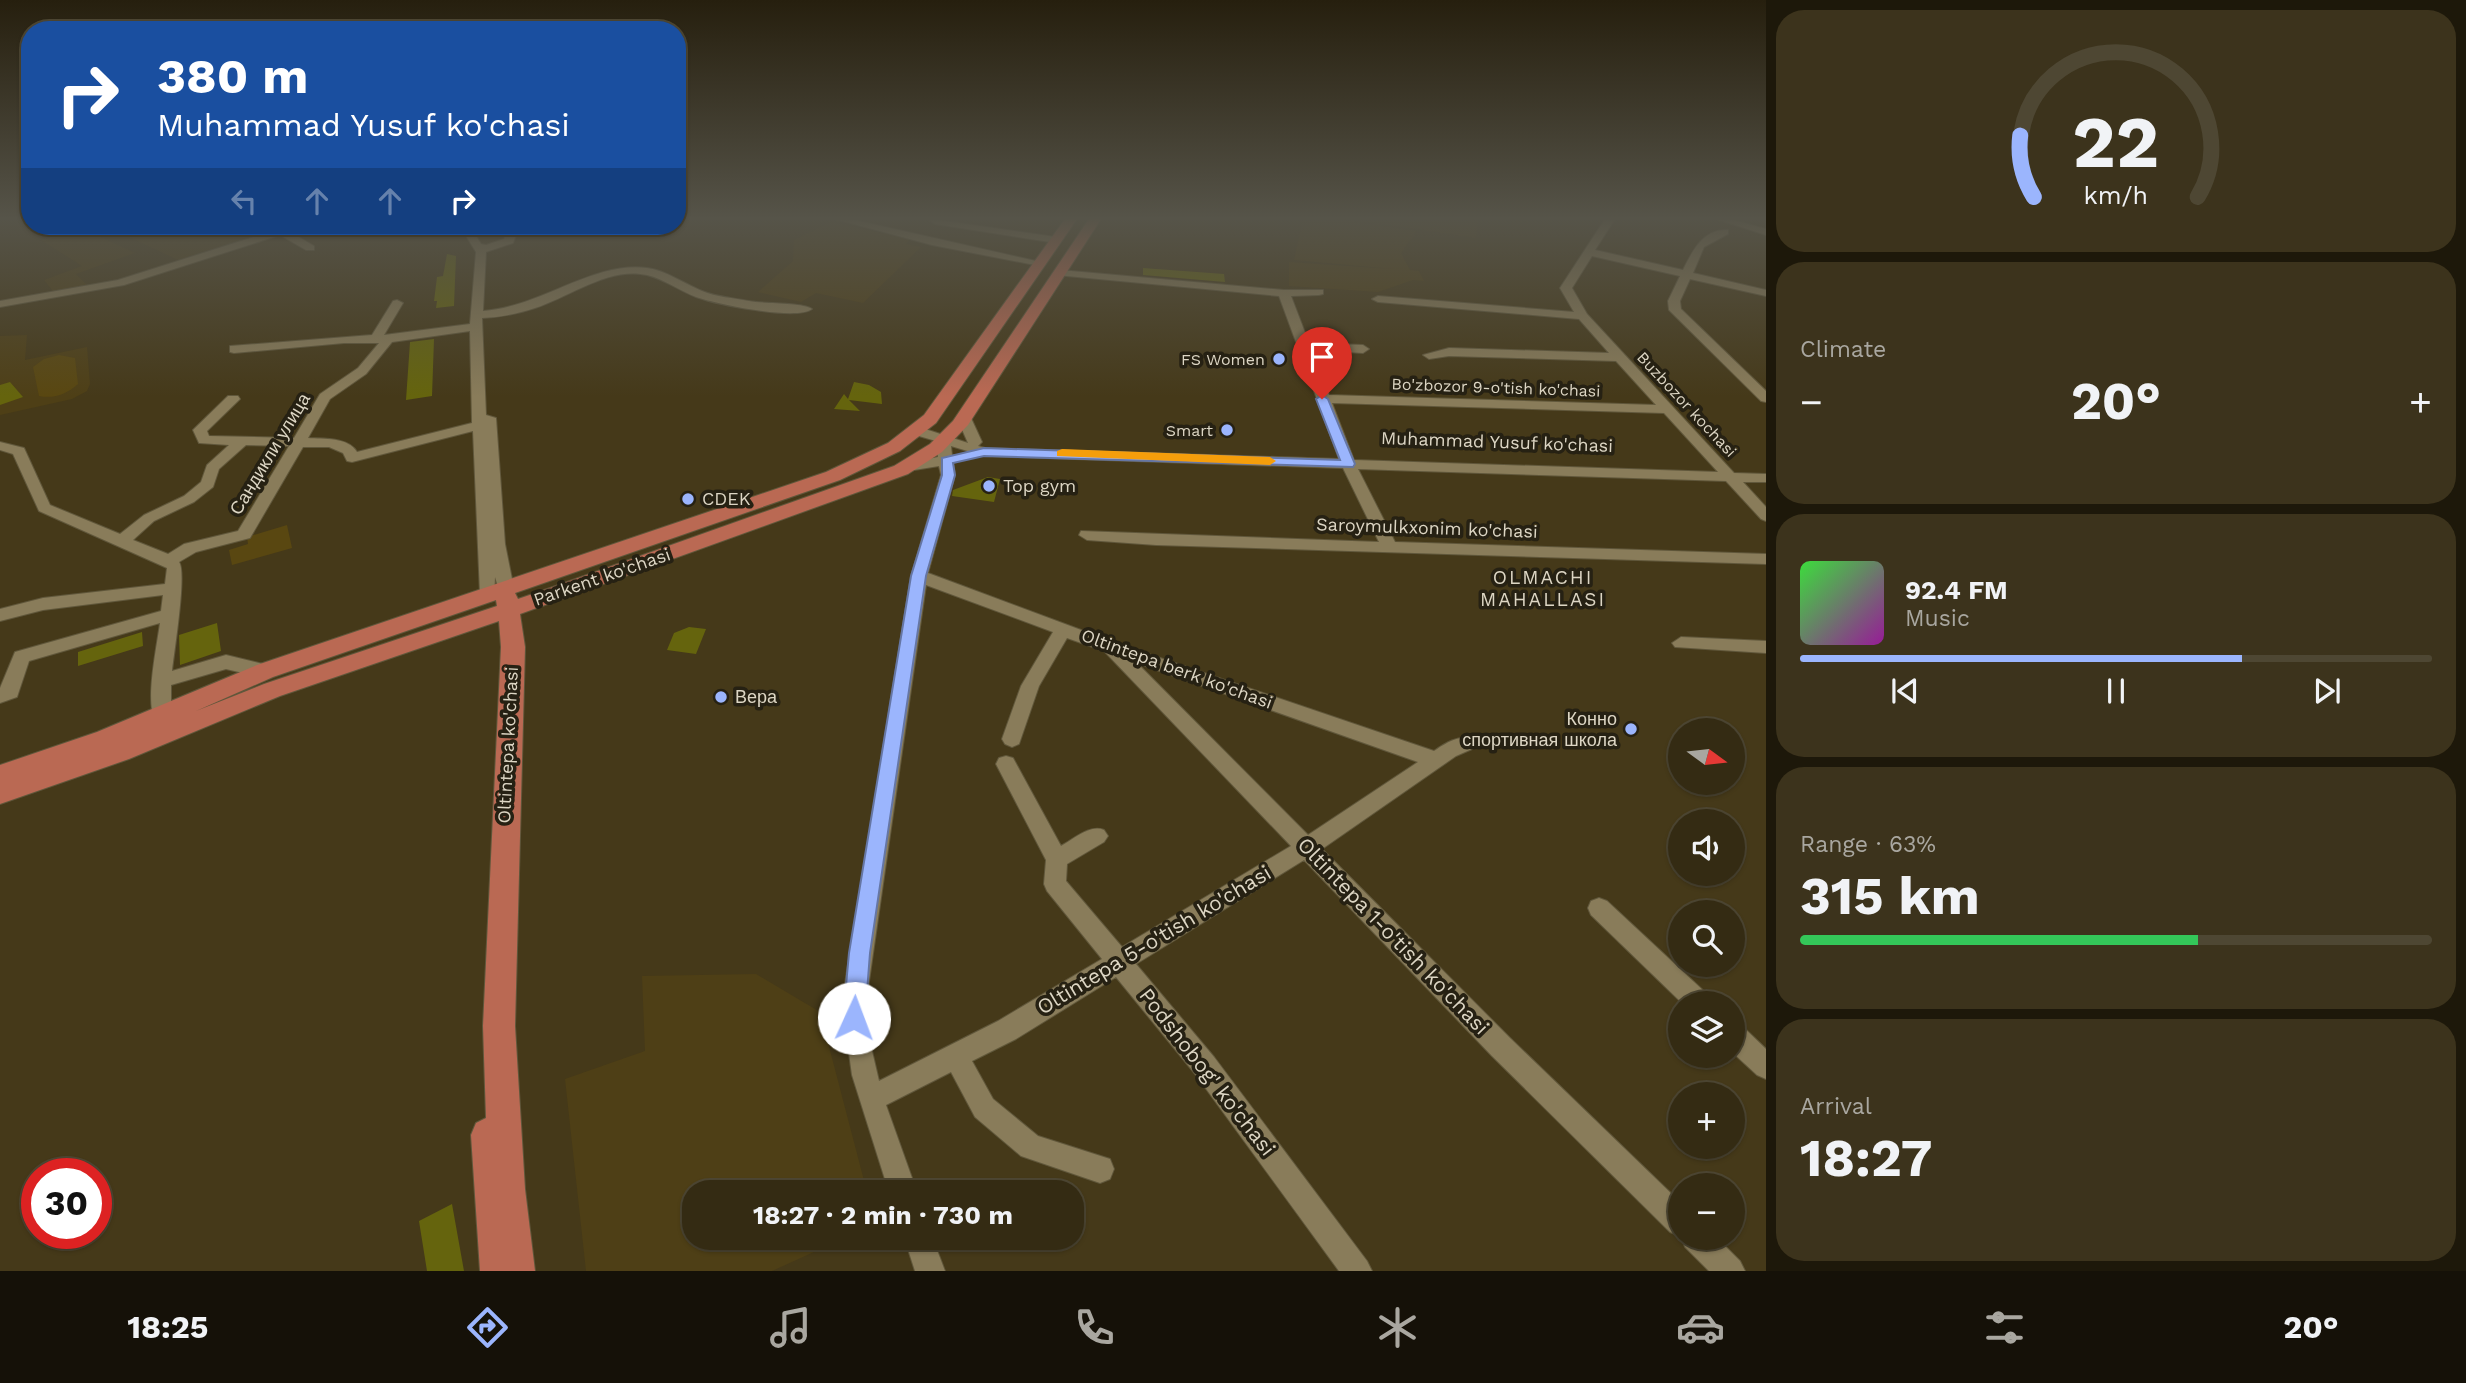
<!DOCTYPE html>
<meta charset="utf-8">
<style>
:root{--surface:#342b13;--page:#3c331c;--text:#f1f3f6;--muted:#a9a7a0;--line:#4e4733;--accent:#9bb5fd}
body{margin:0;font-family:"Work Sans",sans-serif;background:var(--page);color:var(--text);height:100vh;display:flex;flex-direction:column;font-size:26px;white-space:nowrap}
*{box-sizing:border-box;margin:0}
p{font-size:23px;color:var(--muted)}
.icon{flex:none;width:38px;height:38px;fill:none;stroke:currentColor;stroke-width:2;stroke-linecap:round;stroke-linejoin:round}
.map{position:relative;flex:1;overflow:hidden}
.sheet{display:flex;flex-direction:column;gap:10px;padding:10px;background:#1d180a;width:700px}
.sheet>*{flex:none}
.top-card{position:absolute;left:21px;top:21px;width:665px;height:214px;border-radius:28px;box-shadow:0 2px 5px #0004,0 0 0 2px var(--line);background:#1a4fa0;color:#fff;overflow:hidden}
.needle{width:46px;rotate:105deg}
.controls{position:absolute;left:1668px;top:718px;display:grid;gap:14px}
.controls a{display:grid;place-items:center;width:77px;height:77px;border-radius:50%;background:var(--surface);box-shadow:0 2px 5px #0004,0 0 0 2px var(--line);font-size:35px}
.speed{position:absolute;left:21px;top:1158px;display:flex;gap:14px;font-size:35px;font-weight:700;text-align:center}
.speed>*{display:grid;place-content:center;width:91px;height:91px;border-radius:50%;background:var(--surface);box-shadow:0 2px 5px #0004,0 0 0 2px var(--line);line-height:1}
.speed .limit{border:10px solid #d22;background:#fff;color:#111}
.pin{position:absolute;display:grid;place-items:center;width:60px;height:60px;color:#fff;margin:-72px -30px;border-radius:50% 50% 50% 0;rotate:-45deg;box-shadow:0 0 7px #0007}
.pin .icon{rotate:45deg}
.me{position:absolute;width:77px;margin:-38px;rotate:2deg;stroke-linejoin:round;filter:drop-shadow(0 0 5px #0008)}
.turn{display:flex;align-items:center;gap:24px;height:147px;padding:0 21px;font-size:32px}
.turn .icon{width:91px;height:91px;stroke-width:2.5}
.turn b{display:block;font-size:49px;line-height:60px}
.lanes{display:flex;align-items:center;height:66px;padding:0 21px;background:#0003;justify-content:center;gap:35px;direction:ltr}
.lanes .off{opacity:.35}
.big{font-size:52px;font-weight:700;line-height:1.1}
.sheet .widget{flex:1;display:flex;flex-direction:column;justify-content:center;gap:10px;min-width:0;padding:0 24px;border-radius:28px;background:var(--page)}
.sheet .dial{align-items:center;gap:0}
.dial svg{height:182px;overflow:visible;fill:none;stroke:var(--line);stroke-width:7;stroke-linecap:round;text-anchor:middle}
.dial text{fill:var(--text);stroke:none}
.song{display:flex;align-items:center;gap:21px}
.cover{width:84px;height:84px;border-radius:10px;background:linear-gradient(135deg,hsl(120 70% 55%),hsl(300 70% 35%))}
.played{height:7px;border-radius:4px;background:linear-gradient(90deg,var(--accent) 70%,var(--line) 70%)}
.keys{display:flex;justify-content:space-around;direction:ltr}
.heat{display:flex;justify-content:space-between;align-items:center;font-size:38px;direction:ltr}
.charge{height:10px;border-radius:5px;background:linear-gradient(90deg,#34c759 63%,var(--line) 0)}
.trip{position:absolute;left:682px;top:1180px;width:402px;height:70px;border-radius:28px;background:var(--surface);box-shadow:0 2px 5px #0004,0 0 0 2px var(--line);font-weight:700;line-height:70px;text-align:center}
.menu{display:flex;height:112px;justify-content:space-around;align-items:center;background:#151108;color:var(--muted)}
.menu .icon{width:49px;height:49px}
.menu .active{color:var(--accent)}
.menu b{font-size:32px;color:var(--text)}
main{display:flex;flex:1;min-height:0}
.map>svg:first-child{display:block}
</style>
<main>
<div class="map">
<svg width="1766" height="1271" viewBox="0 0 1766 1271">
<rect width="100%" height="100%" fill="#453919"/>
<path fill="#4e3f16" d="M1303,219H1332L1417,231L1401,253L1410,270L1419,271L1424,281L1413,280L1378,292L1289,286V262L1393,269L1294,260Z
M1341,219H1478L1476,238L1417,229Z
M831,222L910,239L906,244L921,247L863,303L816,293L801,302L758,292L793,261L794,240Z
M106,226H284L178,260Z
M81,228L135,253L76,274L89,287L56,295L44,280L82,266L41,240Z
M27,335L25,360L87,347L90,384L87,391L72,399L0,415V336Z
M756,974L820,1012L867,1192H695V1237H847L772,1271H586L565,1079L645,1051L642,976Z"/>
<path fill="#594711" d="M59,355L75,358L78,384C67,394 54,399 39,396L33,367L44,359Z
M287,525L292,548L232,565L229,550L248,544L247,537Z"/>
<path fill="#65640d" d="M447,254L456,256L454,306L436,308L437,301H434L437,277L443,276Z
M1143,268L1224,274L1225,282L1143,275Z
M434,339L432,396L406,400L410,342Z
M10,382L23,397L0,405V385Z
M854,382L869,385L881,392L882,404L849,400L860,411L834,409L844,394L848,399Z
M988,477L1000,479L994,502L952,496L953,490Z
M217,623L221,651L180,665L179,635Z
M689,627L706,629L696,654L667,650L674,633Z
M142,632L143,646L78,666V652Z
M452,1204L464,1271H427L419,1221Z"/>
<g fill="none" stroke-linecap="round" stroke-linejoin="round">
<g stroke="#60573b" stroke-width="2">
<path id="minor" d="M835,219H850L1045,263L1040,266L932,245Z
M931,219L1056,237L1061,240L1056,243L935,224L930,221Z
M1605,219H1615L1595,250L1683,270C1692,252 1703,228 1728,230V234L1704,247L1693,273L1766,290V296L1690,279L1680,301L1681,309L1766,391V402L1761,401L1669,310L1668,301L1680,276L1592,256L1572,288L1587,314L1734,473L1766,474V482H1743L1766,507V521L1761,519L1726,481L1358,469L1395,542L1766,554V564L1156,545L1087,540L1079,535L1081,531L1379,542L1343,468L984,456L951,446L952,455H962L964,458L953,463L955,475L928,573L1116,643L1434,751C1444,744 1459,734 1472,739L1475,744L1472,749L1456,756L1322,849L1510,1038L1680,1202V1236L1670,1232L1492,1056L1304,860L1136,964L1214,1057L1367,1261L1372,1271H1339L1196,1075L1116,977L1016,1039L972,1061L993,1099L1038,1136L1110,1159L1114,1169L1110,1179L1100,1183L1021,1156L975,1117L951,1072L886,1105L917,1192H889L852,1075L842,1002L911,576L941,475L939,466L908,471L901,467L903,464L938,457L936,441L912,434V428H922L968,443L957,418L964,414L971,418L982,442L978,446L985,448L1339,459L1279,296L1056,275V271L1060,270L1284,290H1323V294L1319,295L1291,296L1309,343L1363,345L1369,349L1363,353L1311,350L1329,395L1656,405L1616,361L1449,356L1429,359L1423,355L1449,348L1609,353L1579,319L1378,302L1372,299L1378,296L1574,312L1560,288ZM1332,403L1664,413L1718,472L1354,460ZM926,585L1053,632L1021,686L1002,739L1005,744L1012,747L1019,744L1039,686L1067,638L1104,651L1291,846L1122,947L1066,881L1067,864L1104,842L1108,836L1104,830C1090,824 1074,839 1061,846L1013,758L1006,756L999,758L996,764L1046,860L1044,884L1047,891L1102,959L998,1021L879,1081L872,1051L866,1002ZM1137,663L1418,762L1308,835Z
M1716,219H1730L1766,229V235Z
M288,226H302L290,232L314,246V250H306L280,235L124,285L0,307V301L118,280Z
M460,226H470L481,244L486,245L504,239C509,227 514,225 526,226L517,233L513,243L486,252L483,311C541,307 593,261 647,268C665,270 685,284 702,291C716,297 734,298 749,301C764,304 802,302 812,309C796,321 716,304 696,297C680,291 664,279 647,275C610,266 569,297 535,308C517,314 501,317 482,318L486,415L496,418L505,544L514,589L512,593H500L495,577L494,598L488,600L480,594L473,431L352,462L347,461L343,453L329,447H303L250,538L196,552L179,562C187,572 174,652 172,671L226,655L271,666L274,671L271,676L265,678L226,669L171,685V715L169,720H155C145,701 157,646 160,623L29,661L17,697L0,703V688L15,652L161,611L163,595L43,610L0,621V609L43,598L165,584L167,568L39,511L13,454L0,450V442L24,448L50,505L120,534L144,515L184,496L201,482L207,465L229,445L199,443L193,430L228,396H238L240,399L207,431L209,436L294,438L320,394L358,368L379,343H344L234,353L230,352V346L372,335L393,301L397,300L403,303L384,335L470,324L476,252ZM470,331L472,423L357,452C349,437 323,439 308,438L330,399L366,374L392,342ZM246,445L289,446L238,531L184,544L168,554L133,540L154,521L194,502L213,487L219,469Z
M1681,637L1766,641V653L1675,647L1672,643Z
M1599,898L1607,901L1708,995L1711,1003H1682L1591,915L1588,908L1591,901Z
M1732,1022L1741,1025L1766,1049V1079L1757,1075L1732,1052Z
M904,1237H932L945,1271H915Z
M1681,1237H1716L1740,1261L1745,1271H1709L1685,1247Z"/>
</g>
<g stroke="#60573b" stroke-width="2">
<path id="major" d="M1065,219H1077L936,423L900,451L840,480L515,593L518,599L550,588L894,466L930,444L953,421L1089,219H1101L968,425L942,452L908,474L520,614L525,647L515,1026L525,1189L535,1271H480L471,1135L476,1123L486,1118L483,1026L501,647L499,621L280,696L129,759L0,804V765L97,732L257,665L826,472L888,443L924,415ZM496,600L497,606L264,684L196,711L273,677Z"/>
</g>
<use href="#minor" fill="#897c5a" fill-rule="evenodd"/>
<use href="#major" fill="#ba6953" fill-rule="evenodd"/>
</g>
<linearGradient id="sky" x2="0" y2="1"><stop stop-color="#261f0e"/><stop offset="0.55" stop-color="#565449"/><stop offset="1" stop-color="#565449" stop-opacity="0"/></linearGradient>
<rect width="1766" height="397" fill="url(#sky)"/>
<path fill="#9bb5fd" stroke="#6576a4" stroke-width="2" d="M1322,395L1328,399L1355,464L1353,467L984,456L953,463L955,475L926,576L870,953L865,1018L862,1026L854,1030L846,1026L843,1018L849,953L911,576L942,475V458L984,448L1340,460L1316,399Z"/>
<path fill="#f59e0b" d="M1062,449L1270,457L1276,461L1270,465L1057,456V451Z"/>
<g fill="#9bb5fd" stroke="#262113" stroke-width="2.5">
<circle cx="1279" cy="359" r="7"/>
<circle cx="1227" cy="430" r="7"/>
<circle cx="989" cy="486" r="7"/>
<circle cx="688" cy="499" r="7"/>
<circle cx="721" cy="697" r="7"/>
<circle cx="1631" cy="729" r="7"/>
</g>
<g text-anchor="middle" stroke-width="7" stroke-linejoin="round" paint-order="stroke">
<g font-size="16" fill="#ddd6c4" stroke="#262113" text-anchor="end">
<text x="1265" y="365">FS Women</text>
<text x="1213" y="436">Smart</text>
</g>
<g font-size="16" fill="#ddd6c4" stroke="#262113">
<text transform="translate(1496 387) rotate(2)" y="6">Bo'zbozor 9-o'tish ko'chasi</text>
<text transform="translate(1687 404) rotate(47)" y="6">Buzbozor kochasi</text>
</g>
<g font-size="18" fill="#ddd6c4" stroke="#262113">
<text transform="translate(1497 442) rotate(2)" y="6">Muhammad Yusuf ko'chasi</text>
<text transform="translate(270 454) rotate(-59)" y="6">Сандикли улица</text>
<text transform="translate(1427 528) rotate(2)" y="6">Saroymulkxonim ko'chasi</text>
<text transform="translate(602 577) rotate(-19)" y="6">Parkent ko'chasi</text>
<text transform="translate(1177 669) rotate(20)" y="6">Oltintepa berk ko'chasi</text>
<text transform="translate(508 745) rotate(-87)" y="6">Oltintepa ko'chasi</text>
</g>
<g font-size="18" fill="#ddd6c4" stroke="#262113" text-anchor="start">
<text x="1003" y="492">Top gym</text>
<text x="702" y="505">CDEK</text>
<text x="735" y="703">Вера</text>
<text x="1617" y="725" text-anchor="end">Конно<tspan x="1617" dy="21">спортивная школа</tspan></text>
</g>
<g font-size="19" letter-spacing="2" fill="#ddd6c4" stroke="#262113">
<text x="1543" y="584">OLMACHI<tspan x="1543" dy="22">MAHALLASI</tspan></text>
</g>
<g font-size="21" fill="#ddd6c4" stroke="#262113">
<text transform="translate(1393 936) rotate(46)" y="7">Oltintepa 1-o'tish ko'chasi</text>
<text transform="translate(1154 940) rotate(-31)" y="7">Oltintepa 5-o'tish ko'chasi</text>
<text transform="translate(1207 1072) rotate(52)" y="7">Podshobog' ko'chasi</text>
</g>
</g>
</svg>
<div class="controls">
<a><svg class="needle" viewBox="-14 -14 28 28"><path d="M0-13l5 13h-10z" fill="#e53935"/><path d="M0 13l5-13h-10z" fill="#a9a7a0"/></svg></a>
<a><svg class="icon" aria-label="sound" viewBox="0 0 24 24"><path d="M4 9h4l5-4v14l-5-4H4zM17 9q2 3 0 6"/></svg></a>
<a><svg class="icon" aria-label="search" viewBox="0 0 24 24"><circle cx="10" cy="10" r="6"/><path d="M15 15l6 6"/></svg></a>
<a><svg class="icon" aria-label="layers" viewBox="0 0 24 24"><path d="M12 4l9 5-9 5-9-5zM3 14l9 5 9-5"/></svg></a>
<a>+</a>
<a>−</a>
</div>
<div class="speed"><div class="limit">30</div></div>
<div class="pin" style="left:1322px;top:399px;background:#d93025"><svg class="icon" aria-label="arrive" viewBox="0 0 24 24"><path d="M6 21V4h12l-3 4 3 4H6"/></svg></div>
<svg class="me" style="left:854px;top:1018px" viewBox="-20 -20 40 40"><circle r="19" fill="#fff"/><path d="M0-13L10 11 0 6-10 11z" fill="#9bb5fd"/></svg>
<div class="trip">18:27 · 2 min · 730 m</div>
<div class="top-card">
<div class="turn"><svg class="icon" aria-label="right" viewBox="0 0 24 24"><path d="M7 20v-9h11M14 6l5 5-5 5"/></svg><div><b>380 m</b>Muhammad Yusuf ko'chasi</div></div>
<div class="lanes"><svg class="icon off" aria-label="left" viewBox="0 0 24 24"><path d="M17 20v-9H6M10 6l-5 5 5 5"/></svg><svg class="icon off" aria-label="ahead" viewBox="0 0 24 24"><path d="M12 20V5M6 11l6-6 6 6"/></svg><svg class="icon off" aria-label="ahead" viewBox="0 0 24 24"><path d="M12 20V5M6 11l6-6 6 6"/></svg><svg class="icon" aria-label="right" viewBox="0 0 24 24"><path d="M7 20v-9h11M14 6l5 5-5 5"/></svg></div>
</div>
</div>
<section class="sheet">
<div class="widget dial"><svg viewBox="0 0 100 80">
<path d="M14 69A42 42 0 1 1 86 69"/>
<path d="M14 69A42 42 0 0 1 8 42" stroke="#9bb5fd"/>
<text x="50" y="56" font-size="32" font-weight="700">22</text>
<text x="50" y="72" font-size="11">km/h</text>
</svg></div>
<div class="widget"><p>Climate</p>
<div class="heat"><a>−</a><b class="big">20°</b><a>+</a></div>
</div>
<div class="widget">
<div class="song"><i class="cover"></i><div><b>92.4 FM</b><p>Music</p></div></div>
<div class="played"></div>
<div class="keys"><svg class="icon" aria-label="previous" viewBox="0 0 24 24"><path d="M18 5L8 12l10 7zM5 5v14"/></svg><svg class="icon" aria-label="pause" viewBox="0 0 24 24"><path d="M8 5v14M16 5v14"/></svg><svg class="icon" aria-label="next" viewBox="0 0 24 24"><path d="M6 5l10 7-10 7zM19 5v14"/></svg></div>
</div>
<div class="widget"><p>Range · 63%</p><b class="big">315 km</b><div class="charge"></div></div>
<div class="widget"><p>Arrival</p><b class="big">18:27</b></div>
</section>
</main>
<nav class="menu">
<b>18:25</b>
<svg class="icon active" aria-label="directions" viewBox="0 0 24 24"><path d="M12 3l9 9-9 9-9-9zM9 14v-3h6M13 9l2 2-2 2"/></svg>
<svg class="icon" aria-label="music" viewBox="0 0 24 24"><path d="M9 18V5l10-2v13"/><circle cx="6" cy="18" r="3"/><circle cx="16" cy="16" r="3"/></svg>
<svg class="icon" aria-label="phone" viewBox="0 0 24 24"><path d="M5 4h4l2 5-3 2q2 4 5 5l2-3 5 2v4C11 20 4 13 5 4z"/></svg>
<svg class="icon" aria-label="climate" viewBox="0 0 24 24"><path d="M12 3v18M4 7l16 10M4 17L20 7"/></svg>
<svg class="icon" aria-label="car" viewBox="0 0 24 24"><path d="M5 17H2v-5l4-1 3-4h7l3 4 3 1v5h-3M9 17h6M6 11h13"/><circle cx="7" cy="17" r="2"/><circle cx="17" cy="17" r="2"/></svg>
<svg class="icon" aria-label="filters" viewBox="0 0 24 24"><path d="M4 7h16M4 17h16"/><circle cx="9" cy="7" r="2"/><circle cx="15" cy="17" r="2"/></svg>
<b>20°</b>
</nav>
